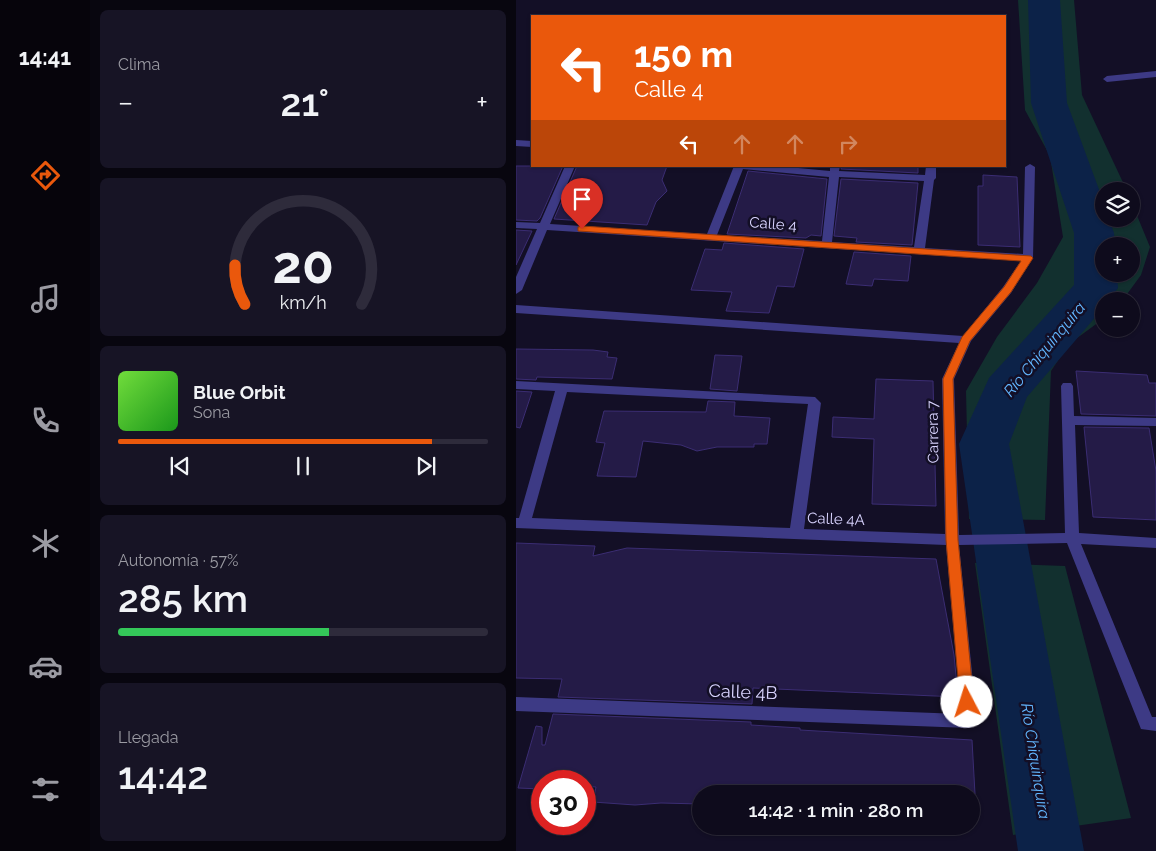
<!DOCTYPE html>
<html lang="es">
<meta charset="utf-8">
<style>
:root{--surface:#0e0b1c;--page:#171425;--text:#f1f3f6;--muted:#9b9ba3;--line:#2e2b3b;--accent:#ea580c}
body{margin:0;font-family:Raleway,sans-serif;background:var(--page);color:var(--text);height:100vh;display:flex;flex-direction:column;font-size:19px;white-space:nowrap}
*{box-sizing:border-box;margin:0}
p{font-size:16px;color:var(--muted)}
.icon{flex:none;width:28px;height:28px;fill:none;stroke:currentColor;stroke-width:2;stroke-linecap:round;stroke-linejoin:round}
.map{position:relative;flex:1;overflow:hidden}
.drawer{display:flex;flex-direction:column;gap:10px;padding:10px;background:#08060f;width:426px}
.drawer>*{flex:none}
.guide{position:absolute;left:15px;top:15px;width:475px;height:152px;border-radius:0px;box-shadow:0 1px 4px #0004,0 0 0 1px var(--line);background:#ea580c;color:#fff;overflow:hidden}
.controls{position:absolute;left:579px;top:182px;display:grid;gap:10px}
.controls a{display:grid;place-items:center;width:45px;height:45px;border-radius:50%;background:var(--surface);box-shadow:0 1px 4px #0004,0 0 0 1px var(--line);font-size:25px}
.speed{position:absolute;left:15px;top:770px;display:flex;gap:10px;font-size:25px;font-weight:700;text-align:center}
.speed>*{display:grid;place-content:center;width:65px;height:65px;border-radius:50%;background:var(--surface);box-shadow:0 1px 4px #0004,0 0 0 1px var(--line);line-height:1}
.speed .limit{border:8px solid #d22;background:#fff;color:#111}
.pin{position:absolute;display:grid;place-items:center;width:42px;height:42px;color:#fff;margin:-51px -21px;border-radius:50% 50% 50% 0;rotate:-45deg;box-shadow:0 0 5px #0007}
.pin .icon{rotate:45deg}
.me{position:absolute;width:55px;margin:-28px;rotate:355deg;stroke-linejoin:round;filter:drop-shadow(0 0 4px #0008)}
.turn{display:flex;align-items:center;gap:18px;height:105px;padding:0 20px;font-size:22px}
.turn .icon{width:65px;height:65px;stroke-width:2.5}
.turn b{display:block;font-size:35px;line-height:42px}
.lanes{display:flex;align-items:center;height:48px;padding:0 20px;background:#0003;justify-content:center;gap:25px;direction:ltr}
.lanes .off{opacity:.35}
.big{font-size:38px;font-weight:600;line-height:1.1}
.drawer .card{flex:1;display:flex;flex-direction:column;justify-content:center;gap:8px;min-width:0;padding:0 18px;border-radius:8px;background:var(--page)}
.drawer .dial{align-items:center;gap:0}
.dial svg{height:130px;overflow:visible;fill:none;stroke:var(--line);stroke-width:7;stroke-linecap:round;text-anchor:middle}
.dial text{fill:var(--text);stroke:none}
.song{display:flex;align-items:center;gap:15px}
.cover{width:60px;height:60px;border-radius:8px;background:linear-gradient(135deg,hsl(100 70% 55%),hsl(120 70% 35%))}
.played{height:5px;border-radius:2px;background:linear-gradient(90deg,var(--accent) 85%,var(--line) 85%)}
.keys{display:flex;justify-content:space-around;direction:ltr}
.heat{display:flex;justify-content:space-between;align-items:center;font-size:28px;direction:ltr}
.charge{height:8px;border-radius:4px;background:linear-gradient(90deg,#34c759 57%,var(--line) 0)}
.trip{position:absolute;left:176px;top:785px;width:288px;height:50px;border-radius:25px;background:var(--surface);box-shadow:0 1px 4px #0004,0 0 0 1px var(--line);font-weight:600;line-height:50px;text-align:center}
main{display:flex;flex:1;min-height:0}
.tabs{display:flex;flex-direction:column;width:90px;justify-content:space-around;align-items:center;background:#06040b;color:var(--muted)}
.tabs .icon{width:35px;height:35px}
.tabs .current{color:var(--accent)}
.tabs b{font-size:22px;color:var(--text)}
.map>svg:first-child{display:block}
</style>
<main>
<nav class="tabs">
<b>14:41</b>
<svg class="icon current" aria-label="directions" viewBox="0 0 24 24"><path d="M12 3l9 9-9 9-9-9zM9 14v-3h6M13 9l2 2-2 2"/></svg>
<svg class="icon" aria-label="music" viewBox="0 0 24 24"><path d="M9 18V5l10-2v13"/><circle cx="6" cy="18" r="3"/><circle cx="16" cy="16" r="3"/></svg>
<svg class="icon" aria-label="phone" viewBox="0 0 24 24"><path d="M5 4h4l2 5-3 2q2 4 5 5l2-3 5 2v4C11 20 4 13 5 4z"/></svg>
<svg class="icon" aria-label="climate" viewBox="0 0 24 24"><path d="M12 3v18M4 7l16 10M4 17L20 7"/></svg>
<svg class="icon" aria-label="car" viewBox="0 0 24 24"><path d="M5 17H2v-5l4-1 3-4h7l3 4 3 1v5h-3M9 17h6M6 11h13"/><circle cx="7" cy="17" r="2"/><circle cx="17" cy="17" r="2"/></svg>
<svg class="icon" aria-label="filters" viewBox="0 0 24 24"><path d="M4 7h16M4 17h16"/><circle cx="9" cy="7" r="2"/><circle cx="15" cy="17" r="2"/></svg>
</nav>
<section class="drawer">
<div class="card"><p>Clima</p>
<div class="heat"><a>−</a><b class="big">21°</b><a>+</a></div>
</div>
<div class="card dial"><svg viewBox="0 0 100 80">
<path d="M14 69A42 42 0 1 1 86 69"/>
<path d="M14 69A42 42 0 0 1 8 45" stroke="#ea580c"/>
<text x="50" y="56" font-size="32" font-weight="700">20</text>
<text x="50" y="72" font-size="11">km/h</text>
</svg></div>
<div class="card">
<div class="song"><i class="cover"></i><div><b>Blue Orbit</b><p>Sona</p></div></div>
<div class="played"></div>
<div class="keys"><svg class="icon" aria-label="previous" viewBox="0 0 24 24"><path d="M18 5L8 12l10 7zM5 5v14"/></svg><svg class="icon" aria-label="pause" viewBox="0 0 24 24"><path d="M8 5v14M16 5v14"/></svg><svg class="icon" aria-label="next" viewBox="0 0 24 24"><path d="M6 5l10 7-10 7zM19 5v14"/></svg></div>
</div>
<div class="card"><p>Autonomía · 57%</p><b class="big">285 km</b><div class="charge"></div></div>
<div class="card"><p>Llegada</p><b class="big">14:42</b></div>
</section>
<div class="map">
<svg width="640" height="851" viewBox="0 0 640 851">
<rect width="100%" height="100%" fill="#130f26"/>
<path fill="#12302f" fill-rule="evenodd" d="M502,0H558L566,95L611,191H588V219H615V201L634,247L625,275L606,301H588L587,319L553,344L535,371L529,520L453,519L450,391L481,337L521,283L547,237L534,156L509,110ZM588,246H615V274H588Z
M459,563L549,566L615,818L497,835Z"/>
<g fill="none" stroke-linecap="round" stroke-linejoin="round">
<path fill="#0c2248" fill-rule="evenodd" d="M512,0H544L551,103L588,203V219H593L598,233L599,246H588V274H601L602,288L592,301H588V307L511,397L493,444L568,851H502L443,444L473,378L558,285V233L515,103Z"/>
</g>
<path fill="#241b47" stroke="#3b2d73" d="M0,166H47L24,218L21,221L0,220Z
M61,166H151L146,180L151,191L140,202L131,225L38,219Z
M326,166H402V173L325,169Z
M232,171L311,179L305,236L295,235L290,238L211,234Z
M467,175L501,177L504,247L462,245V186H467Z
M325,179L402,183L396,245L340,242L341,238L318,236Z
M0,230L16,231L0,265Z
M208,243L288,249L278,287L261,286L253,313L210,311L216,292L175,290L189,249L206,250Z
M338,252L395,256L392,281L358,279L356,286L330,284Z
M0,349L77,350L92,352L91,357L101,358L96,379L21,377L20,380L0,379Z
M199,355L226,356L221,391L194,389Z
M560,371L631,375L633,383H640V416L565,414Z
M360,379L417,381L420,506L356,504L358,439L316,437L317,417L358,419Z
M0,391L16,392L4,428L0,427Z
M192,401L219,402L218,416L254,418L251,444H238V447H201L181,451L165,445L127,441L120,477L81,476L89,443L80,442L88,411L190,412Z
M568,427L633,428L640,471V520L577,517Z
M0,543L79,546L77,556L111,548L420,559L438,655L442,697L237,688L236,704L42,697L46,679L0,678Z
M37,714L235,722V725L284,728V730L456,740L459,794H185V804L145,803L119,805L77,802L80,787L69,786V781H26V789L2,788L20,726L26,727V745H29Z"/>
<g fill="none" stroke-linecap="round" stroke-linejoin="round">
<path fill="#3d3a85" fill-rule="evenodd" d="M640,71V77L591,82L587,79L591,76Z
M0,140L16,141V147L0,146Z
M514,164L519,167L517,258L495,293L455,341L438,379L443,535L549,533L545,386L547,383H555L557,386L558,416L640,418V426L559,425L563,533L640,538V548L565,544L636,717H640V731L625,729L551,543L443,545L461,721L458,726L453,728L0,711V697L445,714L430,545L0,528V518H3L39,391L0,389V381L299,397L305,403L288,529L429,534L426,379L443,343L0,313V305L447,336L487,287L505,261L31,230L6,290L0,294V277L21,229L0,228V222L24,223L49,166H59L34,224L191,234L218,166H261L314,171V166H324L323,171L409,175L410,166H420V178L418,180L409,248L507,254L509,167ZM227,169L313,177L306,241L201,235ZM323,177L408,181L398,247L316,242ZM51,392L292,404L274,528L16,518Z"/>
</g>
<path fill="#ea580c" stroke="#983908" d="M66,226L515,256L517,258L495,292L454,341L437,379L442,540L458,702L456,707L451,709L446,707L444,702L430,540L427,379L446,337L488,287L505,261L62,231V227Z"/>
<g text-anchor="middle" stroke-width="5" stroke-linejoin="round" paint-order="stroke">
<g font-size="15" fill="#d9d4ff" stroke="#130f26">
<text transform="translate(257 224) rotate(4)" y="5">Calle 4</text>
<text transform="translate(417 432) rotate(-91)" y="5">Carrera 7</text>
<text transform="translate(320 519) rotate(2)" y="5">Calle 4A</text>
</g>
<g font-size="16" font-style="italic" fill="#62b6ff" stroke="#130f26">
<text transform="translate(528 349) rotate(-50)" y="6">Río Chiquinquira</text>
<text transform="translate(520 761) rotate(81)" y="6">Río Chiquinquira</text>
</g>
<g font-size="18" fill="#d9d4ff" stroke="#130f26">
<text transform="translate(227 692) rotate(2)" y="6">Calle 4B</text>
</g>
</g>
</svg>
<div class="controls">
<a><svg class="icon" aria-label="layers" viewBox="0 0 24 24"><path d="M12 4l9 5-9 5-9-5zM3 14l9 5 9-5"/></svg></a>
<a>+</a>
<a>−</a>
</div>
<div class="speed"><div class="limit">30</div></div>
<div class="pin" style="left:66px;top:229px;background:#d93025"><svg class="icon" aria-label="arrive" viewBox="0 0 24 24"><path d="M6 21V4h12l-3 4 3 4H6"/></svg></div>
<svg class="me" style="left:451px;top:702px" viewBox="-20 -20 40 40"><circle r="19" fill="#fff"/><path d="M0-13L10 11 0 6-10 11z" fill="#ea580c"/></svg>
<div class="trip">14:42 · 1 min · 280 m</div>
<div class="guide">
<div class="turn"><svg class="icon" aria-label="left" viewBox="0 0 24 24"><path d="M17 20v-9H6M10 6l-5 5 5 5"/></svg><div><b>150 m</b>Calle 4</div></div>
<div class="lanes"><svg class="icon" aria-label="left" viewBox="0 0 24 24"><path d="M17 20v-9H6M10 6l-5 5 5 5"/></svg><svg class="icon off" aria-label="ahead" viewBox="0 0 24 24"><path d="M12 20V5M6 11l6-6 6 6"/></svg><svg class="icon off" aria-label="ahead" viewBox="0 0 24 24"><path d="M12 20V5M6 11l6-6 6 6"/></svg><svg class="icon off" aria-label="right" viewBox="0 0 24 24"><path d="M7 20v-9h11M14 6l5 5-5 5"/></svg></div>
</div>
</div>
</main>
